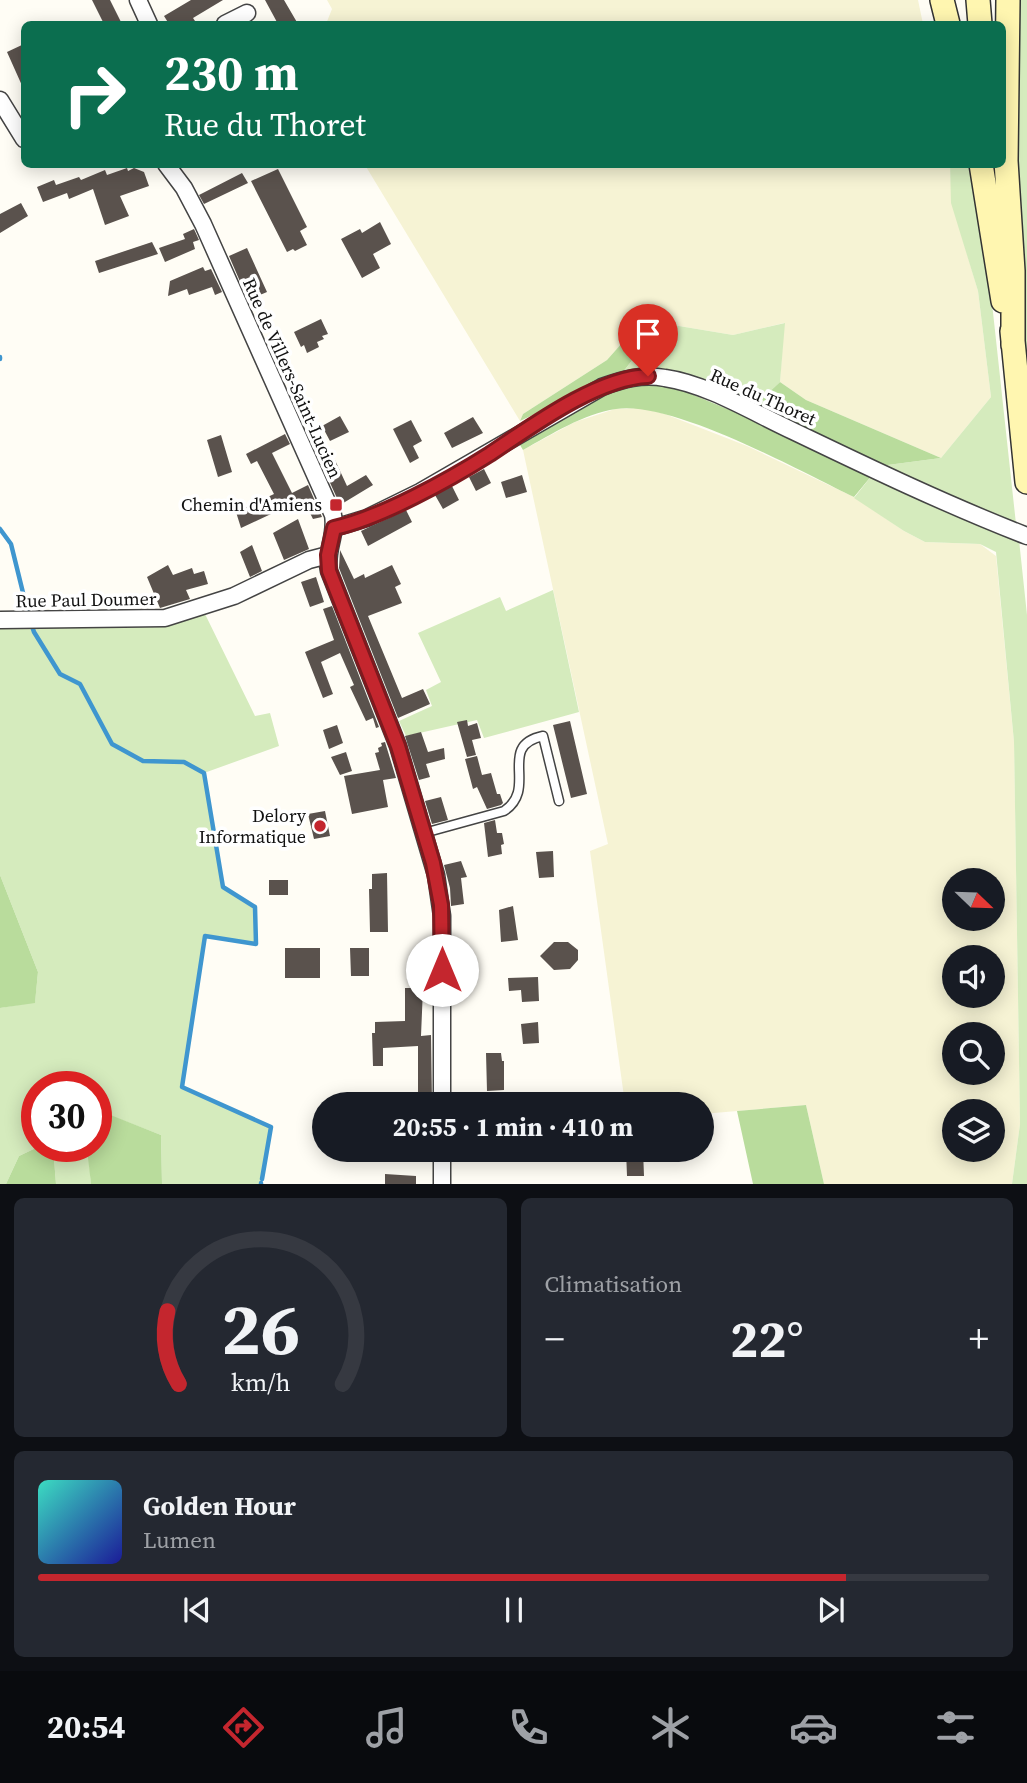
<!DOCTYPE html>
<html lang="fr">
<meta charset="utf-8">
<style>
:root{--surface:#171b24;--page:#242831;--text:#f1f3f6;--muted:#9ea1a6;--line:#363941;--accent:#c4262e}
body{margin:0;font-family:"Source Serif 4",serif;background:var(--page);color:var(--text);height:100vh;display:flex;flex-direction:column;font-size:26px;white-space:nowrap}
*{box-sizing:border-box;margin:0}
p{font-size:23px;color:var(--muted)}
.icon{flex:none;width:38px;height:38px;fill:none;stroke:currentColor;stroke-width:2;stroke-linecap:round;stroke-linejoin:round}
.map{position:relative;height:1184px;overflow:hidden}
.panel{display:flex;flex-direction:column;gap:14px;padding:14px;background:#0d0f14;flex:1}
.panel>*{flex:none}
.hud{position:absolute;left:21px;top:21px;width:985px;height:147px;border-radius:10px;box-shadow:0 4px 18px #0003;background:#0b6e4f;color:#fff;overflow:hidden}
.needle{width:46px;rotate:113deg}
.controls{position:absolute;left:942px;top:868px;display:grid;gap:14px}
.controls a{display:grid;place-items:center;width:63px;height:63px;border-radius:50%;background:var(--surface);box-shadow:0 4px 18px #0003;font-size:35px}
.speed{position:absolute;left:21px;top:1071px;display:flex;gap:14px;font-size:35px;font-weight:700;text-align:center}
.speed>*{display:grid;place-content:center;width:91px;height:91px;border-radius:50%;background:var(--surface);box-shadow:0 4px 18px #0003;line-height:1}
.speed .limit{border:10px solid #d22;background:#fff;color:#111}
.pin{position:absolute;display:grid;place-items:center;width:60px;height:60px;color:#fff;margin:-72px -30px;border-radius:50% 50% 50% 0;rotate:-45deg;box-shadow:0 0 7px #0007}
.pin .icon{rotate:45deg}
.me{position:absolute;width:77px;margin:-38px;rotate:0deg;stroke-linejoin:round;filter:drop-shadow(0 0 5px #0008)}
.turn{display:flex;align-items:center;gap:24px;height:147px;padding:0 28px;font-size:32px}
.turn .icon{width:91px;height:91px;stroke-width:2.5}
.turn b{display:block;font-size:49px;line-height:60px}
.big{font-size:52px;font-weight:700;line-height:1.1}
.panel .tile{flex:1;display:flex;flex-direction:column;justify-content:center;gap:10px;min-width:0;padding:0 24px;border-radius:10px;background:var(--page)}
.panel .dial{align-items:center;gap:0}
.dial svg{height:182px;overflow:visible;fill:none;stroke:var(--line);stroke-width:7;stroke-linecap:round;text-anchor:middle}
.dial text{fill:var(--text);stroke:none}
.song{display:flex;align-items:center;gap:21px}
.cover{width:84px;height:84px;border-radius:10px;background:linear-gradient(135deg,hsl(170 70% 55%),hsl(240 70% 35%))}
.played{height:7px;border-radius:4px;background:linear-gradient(90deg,var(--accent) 85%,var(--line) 85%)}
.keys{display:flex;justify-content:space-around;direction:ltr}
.heat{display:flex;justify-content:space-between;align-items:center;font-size:38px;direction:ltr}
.panel .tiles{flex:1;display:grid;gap:14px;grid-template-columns:1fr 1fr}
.tile:last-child{grid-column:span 2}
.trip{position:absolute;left:312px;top:1092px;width:402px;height:70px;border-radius:35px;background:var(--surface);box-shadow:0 4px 18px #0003;font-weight:700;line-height:70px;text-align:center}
.menu{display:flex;height:112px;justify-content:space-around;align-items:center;background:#090b0e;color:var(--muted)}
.menu .icon{width:49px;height:49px}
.menu .current{color:var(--accent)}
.menu b{font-size:32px;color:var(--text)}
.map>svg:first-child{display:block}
</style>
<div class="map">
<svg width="1027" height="1185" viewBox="0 0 1027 1185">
<rect width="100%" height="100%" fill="#fffdf5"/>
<path fill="#f6f3d4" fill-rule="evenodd" d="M327,0H918L923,24H326L332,9Z
M365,165H950L952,203L978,291L991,397L941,458L806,400L780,382L784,323L733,335L661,323L638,325L607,360L523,414L520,421Z
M641,408L665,414L747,446L854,497L904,531L925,542L980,544L996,556L1014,742L1020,1124L1012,1184H824L806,1105L702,1114V1104H625L590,851L608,844L523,450L575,422L615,409ZM954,880H992V919H954ZM954,957H992V996H954ZM954,1034H992V1073H954ZM954,1111H992V1150H954Z"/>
<path fill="#d5ebbd" d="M1013,0H1027V382L1012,208Z
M950,165H977L1016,524L967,505L880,466L941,458L991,397L978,291L951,203Z
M661,323L733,335L785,323L780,382L753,407L623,372Z
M873,474L1019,540L1027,615V1184H1012L1020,1124L1014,742L996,552L980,544L925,542L904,531L854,498Z
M553,590L579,712L484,738L477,720L406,736L399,721L432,706L426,690L441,682L418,633L500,597L506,611Z
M205,614L255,716L270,713L279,746L204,773L223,887L255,907L256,944L205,936L182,1086L271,1127L261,1184H162L161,1135L104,1113L96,1128V1087H37V1146H40L19,1156L6,1184H0V1008L35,1002L38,972L0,875V625H165Z
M53,1146H88L91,1184H56Z"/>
<path fill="#b9dc9c" d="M661,323L623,372L520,421L523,414L607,360L638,325Z
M643,381L672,386L761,423L873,474L854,497C800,471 672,400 616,409C583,414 552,434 523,450L517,440L599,395Z
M780,382L806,400L941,458L880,466L753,407Z
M0,875L38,972L35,1003L0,1008Z
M806,1105L824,1184H753L737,1111Z
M103,1112L161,1135L162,1184H91L87,1149L88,1146H96V1128Z
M40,1146H53L56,1184H6L19,1156Z"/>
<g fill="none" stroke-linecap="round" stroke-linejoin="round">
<path stroke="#3f96cf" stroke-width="4.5" d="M0,357V359
M0,529L11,544L28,613
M31,623L34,632L60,674L80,684L112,744L143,761L184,762L204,773L223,887L255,907L256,944L205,936L182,1087L271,1127L262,1179
M261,1185V1183"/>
</g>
<path fill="#5a524d" d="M92,0H110L122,24H104Z
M191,0H223L193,18L197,24H169L164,16Z
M265,0H284L298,24H278Z
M24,44V90L7,52Z
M127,168L128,171L134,168L144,172L149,186L120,196L129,216L105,225L93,189L69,199L67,193L43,202L37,187L54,180L56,185L79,177L81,180L105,170L107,175Z
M278,169L307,227L300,231L307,245L295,251L293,249L287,252L251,181Z
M242,173L248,183L204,204L199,195Z
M21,203L28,216L0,233V214Z
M380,222L391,244L373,254L380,268L362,278L341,239L360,229L362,233Z
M194,229L199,240L193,242L195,249L165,262L159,248L185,239L183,234Z
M152,242L158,254L99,273L95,261Z
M247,248L267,292L248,300L229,256Z
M203,267L205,271L211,269L222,292L215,295L212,287L189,295L187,289L168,296L170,281Z
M321,319L328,334L322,336L324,339L317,342L319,347L307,353L304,345L301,347L294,332Z
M340,416L349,432L330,441L322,426Z
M473,417L483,433L452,448L444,433Z
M411,420L422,441L413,446L419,458L410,463L393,429Z
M285,434L290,444L272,453L292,493L308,485L322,517L313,519L303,499L241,528L236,512L274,494L257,461L251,464L246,454Z
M221,435L232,472L218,477L207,440Z
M335,460L347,486L366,475L373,485L340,505L323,467Z
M484,469L491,483L476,491L469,477Z
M522,475L527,492L506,498L501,482Z
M452,486L459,500L443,509L435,495Z
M406,510L412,522L368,546L361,531Z
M298,519L309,549L284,560L273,533Z
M252,545L262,571L250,577L240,552Z
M340,550L354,579L364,574L365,578L392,565L401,584L395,587L402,603L368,616L402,698L423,689L430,704L398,718L339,568Z
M168,565L173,575L192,568L194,574L204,571L208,584L186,590L190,599L160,608L147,577Z
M316,577L324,602L310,607L301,582Z
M332,606L379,727L376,728L373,718L366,721L350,687L354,685L340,653L321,662L333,694L323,698L305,652L334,640L323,609Z
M467,720L468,726L477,723L481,738L472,740L476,755L467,757L457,722Z
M570,721L587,794L571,798L553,725Z
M337,725L343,743L329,749L323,730Z
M421,732L428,752L444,748L445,759L426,764L430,777L419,780L405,736Z
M385,742L396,778L383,780L388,807L352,814L344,776L380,770L375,753L379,752L378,748L382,746L381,743Z
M346,752L352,771L340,775L331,757Z
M477,756L482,775L491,773L497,794H500L503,803L501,805L487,809L477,787L473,789L465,759Z
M441,797L448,820L432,824L425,801Z
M325,811L330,836L314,839L308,814Z
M495,820L497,833H502L504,844L501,845L502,854L488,857L484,823Z
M553,851L554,877L539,878L536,852Z
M461,861L467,877L461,878L464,904L451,906L450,888L444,865Z
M387,873L388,932H370L369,889H372V874Z
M269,880H288V895H269Z
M513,906L518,940L501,942L499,910Z
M554,942H568L578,950V960L570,969L554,970L540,956Z
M285,948H320V978H285Z
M350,948H369V976H351Z
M538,977L539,1001L522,1002L521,990L509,991L508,978Z
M405,988H423L421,1036L431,1035L432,1104H423V1095H418V1046L383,1048V1066H373L372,1033H375V1022L405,1021Z
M538,1022L539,1043L523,1044L521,1024Z
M486,1053H501L502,1061H504V1090L487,1091Z
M626,1150H643L644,1176H627Z
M385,1174L416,1176V1185H385Z"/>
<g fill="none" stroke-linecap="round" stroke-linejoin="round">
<g stroke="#444" stroke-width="11">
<path id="lane" d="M424,833L504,811C539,788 496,746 543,736L559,801"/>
</g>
<g stroke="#444" stroke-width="19">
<path id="street" d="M138,0L149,24
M225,24L247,13
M0,100L24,139
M166,164L184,188L203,224L333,515C337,535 325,551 329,571L398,746L436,875L442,916V1104
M334,528L367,518L420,492L602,387C623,379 642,374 665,378C707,384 754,413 793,431C870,468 947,505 1027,536
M0,620L165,618L234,596L309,560L328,555
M442,1150V1185"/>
</g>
<g stroke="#333" stroke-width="26">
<path id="secondary" d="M942,0L948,24
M978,0L980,24
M1008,0L1006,161L1013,271V345
M981,164L1003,301
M1012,331L1027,482"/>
</g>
<use href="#lane" stroke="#fff" stroke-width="8"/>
<use href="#street" stroke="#fff" stroke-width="16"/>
<use href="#secondary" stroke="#fff6b0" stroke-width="23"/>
</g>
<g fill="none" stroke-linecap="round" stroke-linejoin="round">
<g stroke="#7f191e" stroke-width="18">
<path id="route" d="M442,970L441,905L433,863L398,746L329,571L328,555L334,528C380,518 449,480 490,454C532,426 597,378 648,376"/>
</g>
<use href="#route" stroke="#c4262e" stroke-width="12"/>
</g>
<g fill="#c4262e" stroke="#fff" stroke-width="2.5">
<rect x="329" y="498" width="14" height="14" rx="3.5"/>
<circle cx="320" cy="826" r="7"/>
</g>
<g text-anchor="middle" stroke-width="7" stroke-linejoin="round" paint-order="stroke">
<g font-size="18" fill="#111" stroke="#fff">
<text transform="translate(292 378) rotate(66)" y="6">Rue de Villers-Saint-Lucien</text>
<text transform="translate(763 397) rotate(24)" y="6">Rue du Thoret</text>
<text transform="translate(86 600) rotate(-1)" y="6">Rue Paul Doumer</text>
</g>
<g font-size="18" fill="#111" stroke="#fff" text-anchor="end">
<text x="322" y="511">Chemin d'Amiens</text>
<text x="306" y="822">Delory<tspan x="306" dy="21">Informatique</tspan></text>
</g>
</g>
</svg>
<div class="controls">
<a><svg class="needle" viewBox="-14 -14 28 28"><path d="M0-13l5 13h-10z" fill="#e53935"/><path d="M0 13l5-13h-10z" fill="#9ea1a6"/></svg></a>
<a><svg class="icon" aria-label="sound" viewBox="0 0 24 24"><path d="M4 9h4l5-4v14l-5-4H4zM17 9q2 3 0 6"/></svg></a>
<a><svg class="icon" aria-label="search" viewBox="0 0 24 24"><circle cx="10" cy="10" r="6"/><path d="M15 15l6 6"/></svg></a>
<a><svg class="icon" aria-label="layers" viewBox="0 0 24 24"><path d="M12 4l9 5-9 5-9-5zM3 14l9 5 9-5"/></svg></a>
</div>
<div class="speed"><div class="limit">30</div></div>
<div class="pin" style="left:648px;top:376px;background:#d93025"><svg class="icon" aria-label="arrive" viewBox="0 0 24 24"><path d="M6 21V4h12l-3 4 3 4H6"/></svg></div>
<svg class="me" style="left:442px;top:970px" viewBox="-20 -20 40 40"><circle r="19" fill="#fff"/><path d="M0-13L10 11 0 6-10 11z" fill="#c4262e"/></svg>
<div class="trip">20:55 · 1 min · 410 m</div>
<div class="hud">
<div class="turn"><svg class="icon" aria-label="right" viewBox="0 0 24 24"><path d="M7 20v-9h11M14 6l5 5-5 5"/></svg><div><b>230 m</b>Rue du Thoret</div></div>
</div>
</div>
<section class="panel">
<div class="tiles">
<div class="tile dial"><svg viewBox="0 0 100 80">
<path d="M14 69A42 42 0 1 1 86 69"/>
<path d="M14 69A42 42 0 0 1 9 37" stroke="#c4262e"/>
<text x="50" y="56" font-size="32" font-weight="700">26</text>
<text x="50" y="72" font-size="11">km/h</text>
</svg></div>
<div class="tile"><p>Climatisation</p>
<div class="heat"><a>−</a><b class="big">22°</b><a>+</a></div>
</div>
<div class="tile">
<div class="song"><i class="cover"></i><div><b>Golden Hour</b><p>Lumen</p></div></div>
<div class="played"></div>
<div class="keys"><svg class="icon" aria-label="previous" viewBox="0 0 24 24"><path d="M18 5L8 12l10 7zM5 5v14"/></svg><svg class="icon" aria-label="pause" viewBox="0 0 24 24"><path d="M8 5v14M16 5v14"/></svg><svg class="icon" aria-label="next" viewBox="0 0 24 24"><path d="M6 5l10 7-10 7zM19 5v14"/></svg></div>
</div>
</div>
</section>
<nav class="menu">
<b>20:54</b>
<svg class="icon current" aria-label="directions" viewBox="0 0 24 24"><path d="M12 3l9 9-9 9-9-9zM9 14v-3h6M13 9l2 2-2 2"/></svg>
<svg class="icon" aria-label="music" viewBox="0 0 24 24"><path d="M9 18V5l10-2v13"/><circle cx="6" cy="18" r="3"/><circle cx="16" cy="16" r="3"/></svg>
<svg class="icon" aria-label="phone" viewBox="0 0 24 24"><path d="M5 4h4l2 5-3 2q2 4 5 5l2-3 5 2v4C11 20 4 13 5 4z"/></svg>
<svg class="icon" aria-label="climate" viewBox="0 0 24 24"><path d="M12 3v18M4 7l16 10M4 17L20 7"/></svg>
<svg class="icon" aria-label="car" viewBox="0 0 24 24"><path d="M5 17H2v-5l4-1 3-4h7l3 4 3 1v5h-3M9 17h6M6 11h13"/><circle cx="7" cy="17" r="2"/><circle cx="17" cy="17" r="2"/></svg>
<svg class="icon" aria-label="filters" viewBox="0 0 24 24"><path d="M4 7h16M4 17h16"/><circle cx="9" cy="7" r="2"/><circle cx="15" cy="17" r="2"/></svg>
</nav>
